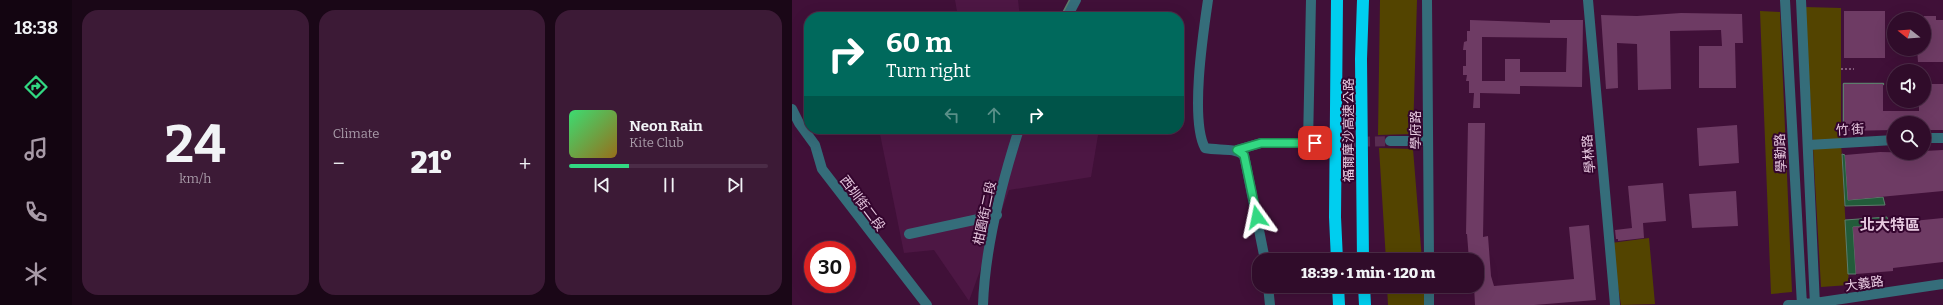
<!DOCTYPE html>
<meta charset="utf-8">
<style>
:root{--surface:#300c2a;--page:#3c1a36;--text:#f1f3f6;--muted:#a89ba8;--line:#4b2c47;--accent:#32d882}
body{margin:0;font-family:Bitter,"Noto Sans TC",serif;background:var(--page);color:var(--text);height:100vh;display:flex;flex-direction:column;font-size:15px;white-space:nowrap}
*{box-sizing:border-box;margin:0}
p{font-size:13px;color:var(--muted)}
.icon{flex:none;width:22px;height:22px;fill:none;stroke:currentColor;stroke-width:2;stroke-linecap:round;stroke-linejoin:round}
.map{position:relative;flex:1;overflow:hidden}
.side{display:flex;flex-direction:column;gap:10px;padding:10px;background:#1a0717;width:720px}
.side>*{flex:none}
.top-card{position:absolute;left:12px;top:12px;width:380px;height:122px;border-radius:16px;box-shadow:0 4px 16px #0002,0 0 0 1px var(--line);background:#00695c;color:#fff;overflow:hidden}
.needle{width:26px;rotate:287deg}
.tools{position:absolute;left:1095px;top:12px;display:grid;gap:8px}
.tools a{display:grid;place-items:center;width:44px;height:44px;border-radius:50%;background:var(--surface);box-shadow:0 4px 16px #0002,0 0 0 1px var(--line);font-size:20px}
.speed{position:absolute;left:12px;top:241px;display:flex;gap:8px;font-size:20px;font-weight:700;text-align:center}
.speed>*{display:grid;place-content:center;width:52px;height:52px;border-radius:50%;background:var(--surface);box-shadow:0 4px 16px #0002,0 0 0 1px var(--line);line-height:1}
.speed .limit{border:6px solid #d22;background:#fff;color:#111}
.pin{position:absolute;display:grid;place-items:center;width:34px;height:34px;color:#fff;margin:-17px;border-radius:8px;box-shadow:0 2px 6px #0006}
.me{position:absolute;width:44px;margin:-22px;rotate:348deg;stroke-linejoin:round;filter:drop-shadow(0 0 3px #0008)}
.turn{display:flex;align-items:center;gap:14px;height:84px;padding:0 16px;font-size:18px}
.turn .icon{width:52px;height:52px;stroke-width:2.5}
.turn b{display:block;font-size:28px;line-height:34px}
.lanes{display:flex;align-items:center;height:38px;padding:0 16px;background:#0003;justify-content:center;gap:20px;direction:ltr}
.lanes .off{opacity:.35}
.big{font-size:30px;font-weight:800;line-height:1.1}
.side .tile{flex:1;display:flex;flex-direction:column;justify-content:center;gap:6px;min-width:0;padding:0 14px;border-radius:16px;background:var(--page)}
.side .dial{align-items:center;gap:0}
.dial b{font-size:52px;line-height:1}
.song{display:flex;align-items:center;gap:12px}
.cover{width:48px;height:48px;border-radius:6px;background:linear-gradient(135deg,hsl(140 70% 55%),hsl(40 70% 35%))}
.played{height:4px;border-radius:2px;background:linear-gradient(90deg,var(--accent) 30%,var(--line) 30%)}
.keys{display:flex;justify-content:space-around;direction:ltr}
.heat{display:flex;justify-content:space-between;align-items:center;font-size:22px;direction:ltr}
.side .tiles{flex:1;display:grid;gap:10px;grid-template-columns:repeat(3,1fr)}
.trip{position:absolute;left:460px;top:253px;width:232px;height:40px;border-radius:16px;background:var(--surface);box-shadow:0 4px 16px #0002,0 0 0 1px var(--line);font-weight:800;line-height:40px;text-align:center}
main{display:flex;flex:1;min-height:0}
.tab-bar{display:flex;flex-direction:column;width:72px;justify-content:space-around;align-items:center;background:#130511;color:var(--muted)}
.tab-bar .icon{width:28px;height:28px}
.tab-bar .selected{color:var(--accent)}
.tab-bar b{font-size:18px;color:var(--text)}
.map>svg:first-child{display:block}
</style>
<main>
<nav class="tab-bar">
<b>18:38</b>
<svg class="icon selected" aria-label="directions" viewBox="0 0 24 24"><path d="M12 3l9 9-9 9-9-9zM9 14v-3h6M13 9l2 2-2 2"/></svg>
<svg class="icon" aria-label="music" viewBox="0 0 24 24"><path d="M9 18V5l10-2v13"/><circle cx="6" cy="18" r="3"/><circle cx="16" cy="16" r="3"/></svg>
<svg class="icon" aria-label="phone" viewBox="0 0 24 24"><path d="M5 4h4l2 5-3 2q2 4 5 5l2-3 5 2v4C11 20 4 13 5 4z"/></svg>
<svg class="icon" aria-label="climate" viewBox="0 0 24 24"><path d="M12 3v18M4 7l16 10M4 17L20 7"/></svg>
</nav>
<section class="side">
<div class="tiles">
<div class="tile dial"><b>24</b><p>km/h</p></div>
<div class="tile"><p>Climate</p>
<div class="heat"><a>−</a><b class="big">21°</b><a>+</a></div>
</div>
<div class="tile">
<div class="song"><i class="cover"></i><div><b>Neon Rain</b><p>Kite Club</p></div></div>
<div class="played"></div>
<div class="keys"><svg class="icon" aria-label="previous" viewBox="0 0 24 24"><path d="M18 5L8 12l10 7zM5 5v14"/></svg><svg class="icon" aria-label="pause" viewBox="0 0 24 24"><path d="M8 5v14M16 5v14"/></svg><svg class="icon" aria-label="next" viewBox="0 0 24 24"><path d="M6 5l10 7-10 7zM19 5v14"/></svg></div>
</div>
</div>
</section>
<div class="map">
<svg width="1151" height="305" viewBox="0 0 1151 305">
<rect width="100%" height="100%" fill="#401038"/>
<path fill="#4d1744" d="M163,0H226L228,17H166Z
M87,129H307L299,177L217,190L177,301L142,250L112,253Z"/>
<path fill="#534400" d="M588,0H625L621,134L586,135Z
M1013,7L1049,8V142L1057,285L1029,287Z
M968,11L988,12L1000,292L979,294Z
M587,148L621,149L630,260H594Z
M857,238L863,304L829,305L819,243Z
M595,286H633L634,305H596Z"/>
<path fill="#225c3a" stroke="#5d7d6c" d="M1050,154L1053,155L1056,200L1091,197L1093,205L1053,206Z
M1095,217L1097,224L1061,227L1064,274H1056L1053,220Z"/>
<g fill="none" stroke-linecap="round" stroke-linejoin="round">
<path stroke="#5d7d6c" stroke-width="2.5" d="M269,17L278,0
M1052,131V84H1091"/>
</g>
<path fill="#6e3b64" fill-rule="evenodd" d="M1052,11H1093V58H1052Z
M889,13L950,14L951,43H943L944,88H907V46H930L929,30L878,31L879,89L846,90L845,44L825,43L826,88L814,89L809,15L845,16Z
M1132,16H1144V20H1151V62H1126L1125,49H1132Z
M678,20L758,23V20H791L790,87L728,86V94L688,93V108H681L682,93H677V81H674L675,75H671V66H674V50H671L672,42L675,41V31H678ZM690,37L775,38L774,72H728V59H713V81H690Z
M1052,84H1091V111H1127V101H1132V84H1151V130H1132V123H1102V130L1052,131Z
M676,123H693L691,237L696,236L699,276L702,286L782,279L777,227L797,225L804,300L742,305H683L682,286H685V260H677L675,234H674Z
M945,125L947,163L907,166L905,128Z
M1151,150V191L1056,200L1053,155L1088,152L1132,153V151Z
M871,183L874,221L851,223L852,238L826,241V239H824L823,230L840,228L836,186Z
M944,191L946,226L900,228L897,194Z
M1151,218V262L1101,268V271L1064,274L1061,227Z"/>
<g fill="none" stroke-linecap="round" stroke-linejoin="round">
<path stroke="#592c51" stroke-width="10" stroke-dasharray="10 5" stroke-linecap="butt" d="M523,143L598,141"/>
<path stroke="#97708f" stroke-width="1.5" stroke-dasharray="2 2" stroke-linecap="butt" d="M1049,69H1062"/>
<path stroke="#356d7a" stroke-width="10" d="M416,0C411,34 398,120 413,148C427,151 441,147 452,155L473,260
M635,0L637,260
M796,0L823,305
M993,0L1010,305
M1009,0L1023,305
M275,17L284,0
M0,109L7,123L23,145L30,169L135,305
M1132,138H1151
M598,141H636
M516,143L519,0
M1016,145L1102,140
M445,150L469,143H522
M117,234L205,215
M476,286L478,305
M637,286V305
M191,305C193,246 209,185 227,129
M996,305L1023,303L1151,284"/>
<path stroke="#00ceef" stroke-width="12" d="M571,0L569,59L571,260
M545,260L543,217L545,0
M546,286L547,305
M572,286L573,305"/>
</g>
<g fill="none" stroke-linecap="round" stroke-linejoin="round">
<g stroke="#208c54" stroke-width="10">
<path id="route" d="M465,217L452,155L445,150L469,143H523"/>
</g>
<use href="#route" stroke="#32d882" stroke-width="7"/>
</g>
<g text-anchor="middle" stroke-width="4" stroke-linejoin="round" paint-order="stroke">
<g font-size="13" fill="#e7c9e0" stroke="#34052e">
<text transform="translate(1058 129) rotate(-3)" y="5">竹 街</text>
<text transform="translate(556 130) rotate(-90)" y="5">福爾摩沙高速公路</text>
<text transform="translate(623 130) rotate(-90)" y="5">學府路</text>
<text transform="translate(988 153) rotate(-93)" y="5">學勤路</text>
<text transform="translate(796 154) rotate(-95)" y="5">學林路</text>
<text transform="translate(71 203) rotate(53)" y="5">西圳街二段</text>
<text transform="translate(192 213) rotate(-78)" y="5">柑園街二段</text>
<text transform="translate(1072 283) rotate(-8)" y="5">大義路</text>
</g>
<g font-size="15" font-weight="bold" fill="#e7c9e0" stroke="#34052e">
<text x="1098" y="230">北大特區</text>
</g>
</g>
</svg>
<div class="tools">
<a><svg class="needle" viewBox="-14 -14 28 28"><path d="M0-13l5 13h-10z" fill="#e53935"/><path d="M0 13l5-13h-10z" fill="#a89ba8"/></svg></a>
<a><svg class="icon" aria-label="sound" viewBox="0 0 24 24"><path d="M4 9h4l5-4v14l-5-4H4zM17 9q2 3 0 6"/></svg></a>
<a><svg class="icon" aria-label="search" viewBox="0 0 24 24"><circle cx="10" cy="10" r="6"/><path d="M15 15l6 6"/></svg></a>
</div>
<div class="speed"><div class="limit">30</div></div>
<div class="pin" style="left:523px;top:143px;background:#d93025"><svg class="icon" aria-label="arrive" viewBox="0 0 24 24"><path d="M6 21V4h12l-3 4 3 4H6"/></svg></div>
<svg class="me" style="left:465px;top:217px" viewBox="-20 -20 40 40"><path d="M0-17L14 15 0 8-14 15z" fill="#32d882" stroke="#fff" stroke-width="4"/></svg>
<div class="trip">18:39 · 1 min · 120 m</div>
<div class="top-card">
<div class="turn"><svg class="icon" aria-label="right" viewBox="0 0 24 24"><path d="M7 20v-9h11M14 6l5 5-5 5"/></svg><div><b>60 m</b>Turn right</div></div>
<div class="lanes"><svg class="icon off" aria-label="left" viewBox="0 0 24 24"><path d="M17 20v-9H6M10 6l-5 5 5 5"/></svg><svg class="icon off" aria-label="ahead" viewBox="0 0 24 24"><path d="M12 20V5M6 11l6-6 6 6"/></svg><svg class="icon" aria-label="right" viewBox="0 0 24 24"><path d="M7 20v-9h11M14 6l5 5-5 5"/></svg></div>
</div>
</div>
</main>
